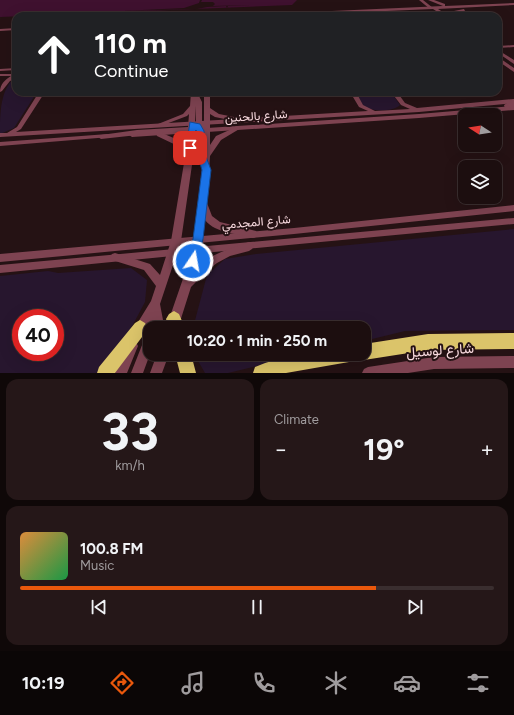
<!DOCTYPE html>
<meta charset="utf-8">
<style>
:root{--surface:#1c0e0f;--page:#251718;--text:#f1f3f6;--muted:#a09c9e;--line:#3a2e2f;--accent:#ea580c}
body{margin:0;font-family:Figtree,Vazirmatn,sans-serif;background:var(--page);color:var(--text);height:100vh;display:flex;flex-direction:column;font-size:15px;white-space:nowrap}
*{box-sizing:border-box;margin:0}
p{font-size:13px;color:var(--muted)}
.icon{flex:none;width:22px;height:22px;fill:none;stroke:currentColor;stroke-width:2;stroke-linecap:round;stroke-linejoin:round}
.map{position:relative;height:373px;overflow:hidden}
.side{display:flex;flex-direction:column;gap:6px;padding:6px;background:#0f0808;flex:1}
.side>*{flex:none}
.guide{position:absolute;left:12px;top:12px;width:490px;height:84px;border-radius:12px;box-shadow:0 4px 16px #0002,0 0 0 1px var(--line);background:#202124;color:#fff;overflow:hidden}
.needle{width:26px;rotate:282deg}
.controls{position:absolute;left:458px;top:108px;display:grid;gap:8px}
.controls a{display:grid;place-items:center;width:44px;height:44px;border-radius:8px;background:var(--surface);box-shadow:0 4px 16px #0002,0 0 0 1px var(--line);font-size:20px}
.speed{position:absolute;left:12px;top:309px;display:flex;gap:8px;font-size:20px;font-weight:700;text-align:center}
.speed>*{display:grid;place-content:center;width:52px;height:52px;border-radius:50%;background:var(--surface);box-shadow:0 4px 16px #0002,0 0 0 1px var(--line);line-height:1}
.speed .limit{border:6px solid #d22;background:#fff;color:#111}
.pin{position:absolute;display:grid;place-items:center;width:34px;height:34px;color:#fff;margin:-17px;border-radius:8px;box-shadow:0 2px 6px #0006}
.me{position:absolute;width:44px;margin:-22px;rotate:12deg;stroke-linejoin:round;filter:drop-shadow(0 0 3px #0008)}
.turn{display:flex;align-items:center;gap:14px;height:84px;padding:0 16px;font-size:18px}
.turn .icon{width:52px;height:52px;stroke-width:2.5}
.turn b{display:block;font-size:28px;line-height:34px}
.big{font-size:30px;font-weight:700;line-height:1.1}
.side .card{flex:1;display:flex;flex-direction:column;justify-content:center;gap:6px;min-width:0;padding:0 14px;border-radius:12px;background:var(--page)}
.side .dial{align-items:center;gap:0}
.dial b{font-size:52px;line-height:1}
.song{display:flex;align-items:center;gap:12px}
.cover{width:48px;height:48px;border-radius:6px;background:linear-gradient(135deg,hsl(30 70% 55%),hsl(140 70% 35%))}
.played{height:4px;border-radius:2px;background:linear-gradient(90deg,var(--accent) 75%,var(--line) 75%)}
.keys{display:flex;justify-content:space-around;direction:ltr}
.heat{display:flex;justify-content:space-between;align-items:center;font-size:22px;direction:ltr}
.side .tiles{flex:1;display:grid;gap:6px;grid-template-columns:1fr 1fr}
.card:last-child{grid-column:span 2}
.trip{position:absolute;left:143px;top:321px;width:228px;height:40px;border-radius:12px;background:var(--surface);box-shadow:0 4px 16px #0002,0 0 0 1px var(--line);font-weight:700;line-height:40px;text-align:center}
.tabs{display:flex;height:64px;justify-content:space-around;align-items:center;background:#0b0606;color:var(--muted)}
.tabs .icon{width:28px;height:28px}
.tabs .on{color:var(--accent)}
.tabs b{font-size:18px;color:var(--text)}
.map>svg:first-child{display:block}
</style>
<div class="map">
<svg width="514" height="373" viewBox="0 0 514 373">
<rect width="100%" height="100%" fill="#251214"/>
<path fill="#27162e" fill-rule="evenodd" d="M16,77V92H37L14,128L0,134C0,114 0,88 16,77Z
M356,92H391L400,105C394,112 370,112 364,106C360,103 358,96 356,92Z
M514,229V330L405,331L364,341V328H193L207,275L225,259L256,254Z
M131,268L147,280L145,302L129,332L99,373H0V276L48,271L58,273ZM21,318H55V352H21Z
M194,354H307L228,373H205Z"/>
<path fill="#3f112f" d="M0,0H297L292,5L0,17Z"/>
<path fill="#251214" d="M200,0H202L201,2H213L215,4L213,6L251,5L228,6L227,8L226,6L207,7L197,9L122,11L184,8L199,3Z"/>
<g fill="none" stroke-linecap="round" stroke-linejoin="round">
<path fill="#7e4351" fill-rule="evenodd" d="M419,0H423L433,8L430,9Z
M334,14L339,15L340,16H333Z
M16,68V70L0,71V69Z
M0,74H16V78L10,81L2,91L0,92C0,84 5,80 11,76H0Z
M39,92H45L21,129L16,132L368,111L359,107L350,92H356L363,105L375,111L410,109L401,105L391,92H397L405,103L417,108L514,99V103L419,112L0,137V133H7L17,127Z
M514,106V110L419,118L132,137L129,135L132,133L419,114Z
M108,134L110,135L111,136L110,137L0,146V142Z
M514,205V211L294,234L0,262V254L294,228Z
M514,218V224L193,254L0,273V265Z"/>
<path fill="#7e4351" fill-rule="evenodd" d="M428,0H434L445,4V6L514,3V5L438,9L449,16H444L433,9L269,16H239L241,15L443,6Z
M464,9L465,11L457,13L456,16H452L454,11Z
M420,11L439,15L441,16H433L419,13Z
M16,28V30L0,31V29Z
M514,45V47L498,48V46Z
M498,50L514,60V64L498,53Z
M498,57L514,68V72L498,61Z
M191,92H197L202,102V122H204V92H210V108L219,114L244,119L247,121L244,123L215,117L210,114V145L216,136L236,127L238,126L241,128L221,140L210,156L207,203L212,216L220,222L256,231L258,234L256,237L253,238C238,233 216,234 205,220L197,267C212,253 230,249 249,242L252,243L254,246L252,249L249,251L230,256L217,263L208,270L191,287L178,328H166L186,270L195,230L202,169L196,151L197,131L194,130L193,158L181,241L160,304L163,320L160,328H150V332L148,328L151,320L142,336L138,338L134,336L132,332L151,301L156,286L144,270L112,260L110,257L112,254L115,253L147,263L150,264L160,275L171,241L185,157L178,146L157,136L156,133L101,139L98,137L101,135L137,130L188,127L189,114L187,116L158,127H154L153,126L183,114L190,106ZM196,106V123H195ZM188,131L186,147L183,142L162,133Z
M507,103H514V107H510L509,109H505L504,105Z
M150,333V354L143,373H131L146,335Z
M132,340L136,342L138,346L127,373H115L128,342Z
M157,354H169L162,373H150Z
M514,356V368L434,369L408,373H362L364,369L368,367L434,357Z"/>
<path fill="#dbc46a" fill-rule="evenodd" d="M174,311L179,314L185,328H169L166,319L169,314Z
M140,320L145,323L148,328L145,333L115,373H97L99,367L135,323Z
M514,333V349L428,350L364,360L358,358L357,354L355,360L349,362L286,373H253L255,367C293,351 324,354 364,354V344L428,334Z
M175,354H191L196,373H180Z"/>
</g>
<path fill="#1a73e8" stroke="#114b97" d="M190,122L200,124L204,131V151L211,170L203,239L197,265L193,266L189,265L188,261L193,239L202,170L196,151V130L194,148L190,150L186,148Z"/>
<g text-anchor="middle" stroke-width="4" stroke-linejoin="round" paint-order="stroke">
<g font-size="12" fill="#fadbe0" stroke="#251214">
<text transform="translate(256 116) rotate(-4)" y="4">شارع بالحنين</text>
<text transform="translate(256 222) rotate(-5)" y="4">شارع المجدمي</text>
</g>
<g font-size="14" fill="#fadbe0" stroke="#251214">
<text transform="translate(440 350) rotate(-4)" y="5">شارع لوسيل</text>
</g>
</g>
</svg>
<div class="controls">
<a><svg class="needle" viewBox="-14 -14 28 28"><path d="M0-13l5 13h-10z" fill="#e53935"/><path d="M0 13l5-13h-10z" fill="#a09c9e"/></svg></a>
<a><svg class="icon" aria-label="layers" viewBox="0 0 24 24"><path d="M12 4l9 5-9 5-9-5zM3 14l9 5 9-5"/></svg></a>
</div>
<div class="speed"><div class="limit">40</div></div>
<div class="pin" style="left:190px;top:148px;background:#d93025"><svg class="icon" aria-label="arrive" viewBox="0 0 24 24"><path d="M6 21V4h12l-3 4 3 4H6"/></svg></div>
<svg class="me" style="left:193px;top:261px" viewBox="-20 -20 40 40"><circle r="17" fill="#1a73e8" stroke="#fff" stroke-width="3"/><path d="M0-11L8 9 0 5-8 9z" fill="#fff"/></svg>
<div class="trip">10:20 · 1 min · 250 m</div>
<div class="guide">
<div class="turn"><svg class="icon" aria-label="ahead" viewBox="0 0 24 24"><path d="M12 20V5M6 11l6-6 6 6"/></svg><div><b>110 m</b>Continue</div></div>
</div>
</div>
<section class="side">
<div class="tiles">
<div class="card dial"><b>33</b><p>km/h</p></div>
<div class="card"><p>Climate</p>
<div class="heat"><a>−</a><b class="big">19°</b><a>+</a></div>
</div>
<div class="card">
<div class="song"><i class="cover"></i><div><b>100.8 FM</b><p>Music</p></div></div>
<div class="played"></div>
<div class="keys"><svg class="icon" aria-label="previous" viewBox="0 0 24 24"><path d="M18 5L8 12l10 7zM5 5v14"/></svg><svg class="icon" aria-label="pause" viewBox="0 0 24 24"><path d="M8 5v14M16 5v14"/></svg><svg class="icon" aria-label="next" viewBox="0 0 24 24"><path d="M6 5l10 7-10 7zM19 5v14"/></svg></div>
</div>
</div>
</section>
<nav class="tabs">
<b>10:19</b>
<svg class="icon on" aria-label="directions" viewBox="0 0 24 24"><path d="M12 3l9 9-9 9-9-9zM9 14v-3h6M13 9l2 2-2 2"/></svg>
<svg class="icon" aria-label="music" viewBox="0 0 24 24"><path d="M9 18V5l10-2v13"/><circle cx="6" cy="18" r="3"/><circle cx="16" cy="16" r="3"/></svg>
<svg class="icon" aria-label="phone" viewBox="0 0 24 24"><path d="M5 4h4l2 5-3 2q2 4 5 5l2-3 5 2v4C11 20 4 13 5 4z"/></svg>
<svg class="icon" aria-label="climate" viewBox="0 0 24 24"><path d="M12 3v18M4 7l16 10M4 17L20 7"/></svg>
<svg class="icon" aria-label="car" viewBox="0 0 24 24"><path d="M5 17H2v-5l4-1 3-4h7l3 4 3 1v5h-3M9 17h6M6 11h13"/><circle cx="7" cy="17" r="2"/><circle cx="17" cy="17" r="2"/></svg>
<svg class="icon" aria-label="filters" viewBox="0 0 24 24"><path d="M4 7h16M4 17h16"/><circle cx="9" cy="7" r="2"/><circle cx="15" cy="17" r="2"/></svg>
</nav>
